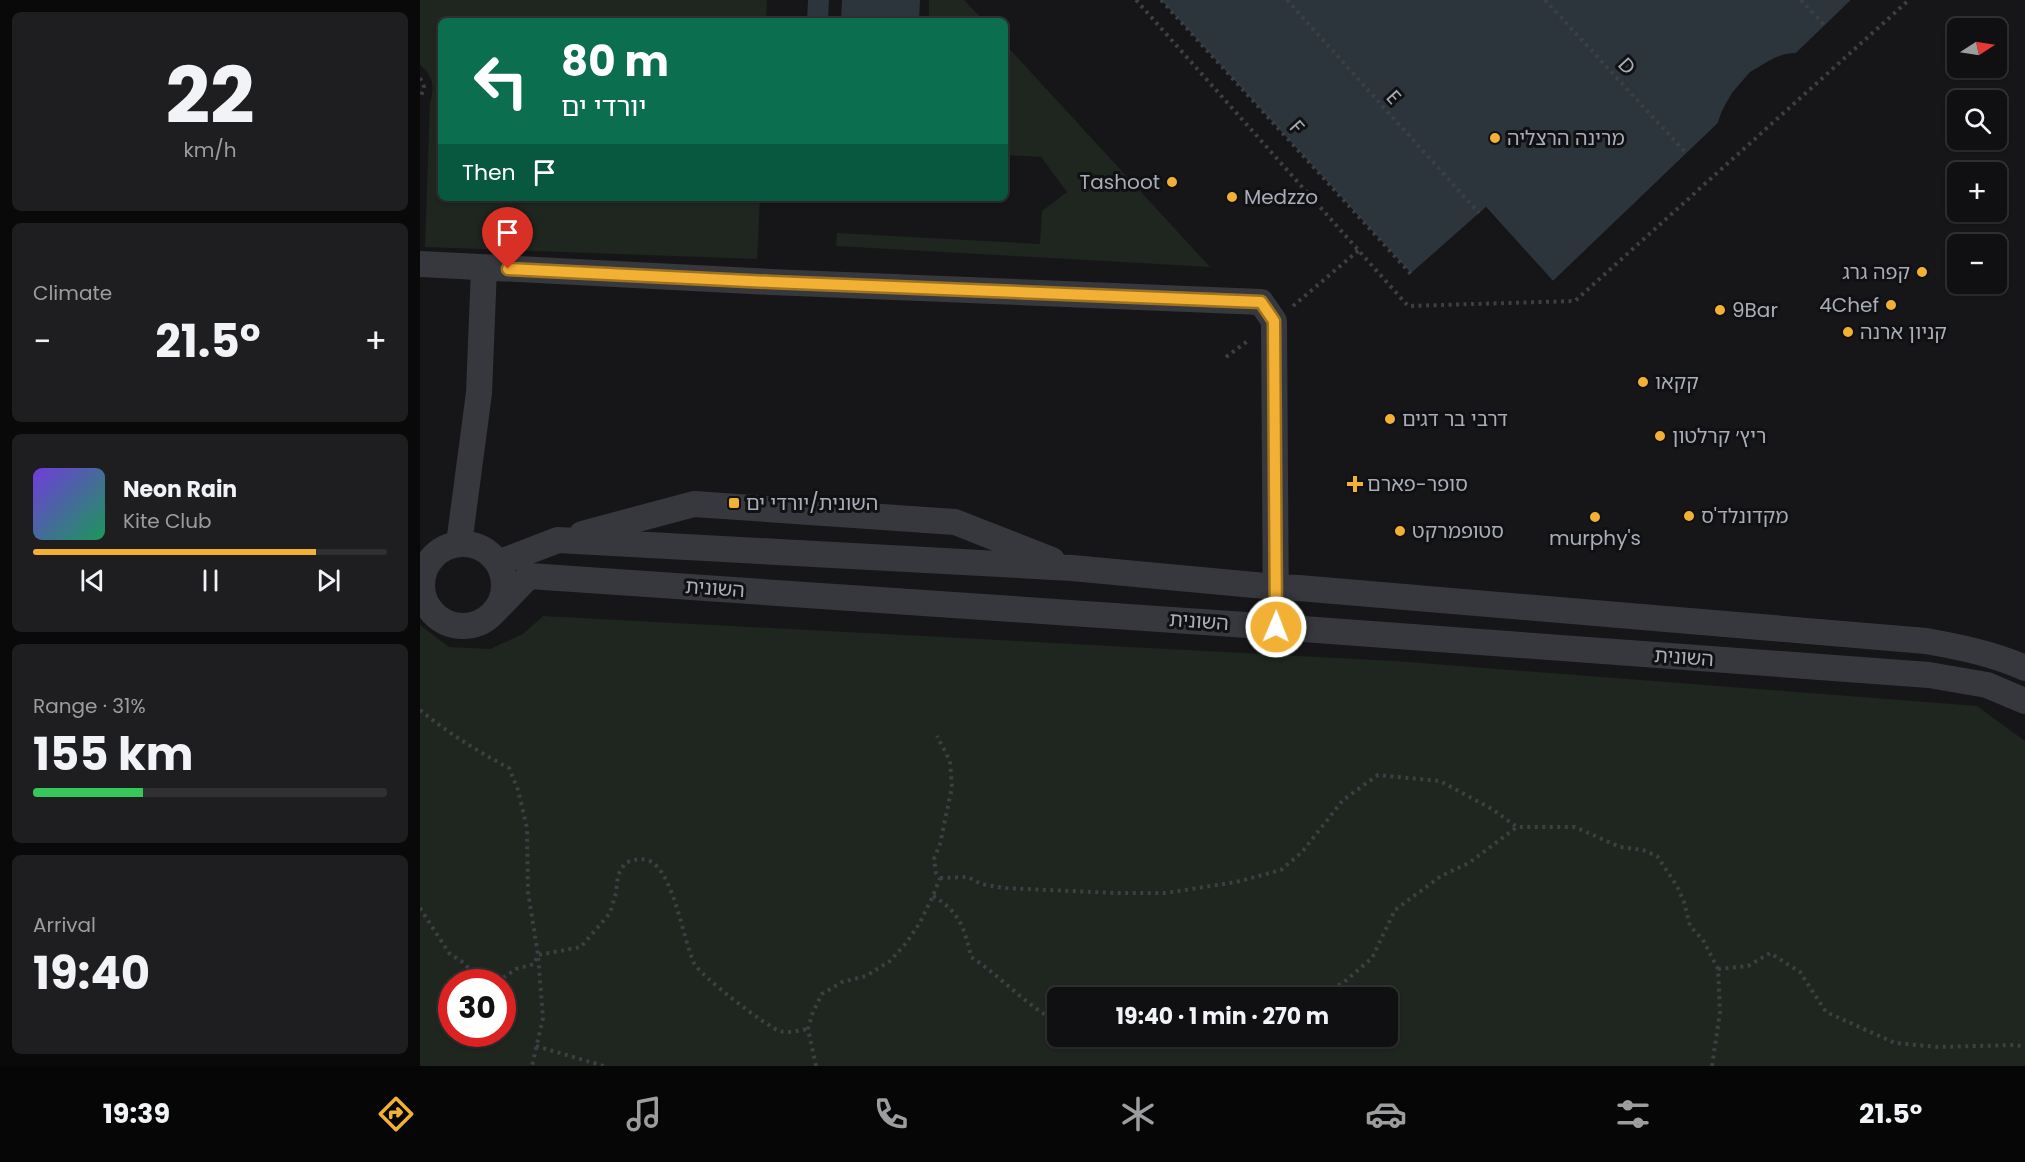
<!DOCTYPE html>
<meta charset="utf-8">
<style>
:root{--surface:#101012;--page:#1e1e20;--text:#f1f3f6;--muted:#9c9d9f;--line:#303032;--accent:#f2b134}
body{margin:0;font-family:Poppins,"Noto Sans Hebrew",sans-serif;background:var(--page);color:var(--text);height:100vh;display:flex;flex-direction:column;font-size:22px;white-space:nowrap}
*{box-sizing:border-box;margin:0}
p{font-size:20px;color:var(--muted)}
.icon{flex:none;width:33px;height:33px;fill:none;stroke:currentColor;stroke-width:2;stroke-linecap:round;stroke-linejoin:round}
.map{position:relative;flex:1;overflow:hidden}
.sheet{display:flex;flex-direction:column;gap:12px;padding:12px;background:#09090a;width:420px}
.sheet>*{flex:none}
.guide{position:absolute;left:18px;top:18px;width:570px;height:183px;border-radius:9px;box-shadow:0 2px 4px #0004,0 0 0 2px var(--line);background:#0b6e4f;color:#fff;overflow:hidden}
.needle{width:39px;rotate:78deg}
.fabs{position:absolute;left:1527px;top:18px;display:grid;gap:12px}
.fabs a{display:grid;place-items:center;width:60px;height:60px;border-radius:9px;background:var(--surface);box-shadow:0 2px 4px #0004,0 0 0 2px var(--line);font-size:30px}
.speed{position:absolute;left:18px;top:969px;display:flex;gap:12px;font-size:30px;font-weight:700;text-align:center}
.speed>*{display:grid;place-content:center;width:78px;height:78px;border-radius:50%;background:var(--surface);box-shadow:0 2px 4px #0004,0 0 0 2px var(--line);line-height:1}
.speed .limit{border:9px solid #d22;background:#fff;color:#111}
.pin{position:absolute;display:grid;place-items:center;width:51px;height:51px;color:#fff;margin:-62px -26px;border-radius:50% 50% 50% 0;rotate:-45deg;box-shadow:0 0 6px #0007}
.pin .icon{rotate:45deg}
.me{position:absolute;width:66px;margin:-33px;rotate:1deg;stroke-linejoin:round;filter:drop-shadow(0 0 4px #0008)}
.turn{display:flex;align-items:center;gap:21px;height:126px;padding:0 24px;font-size:27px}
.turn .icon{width:78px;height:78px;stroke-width:2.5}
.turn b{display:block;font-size:42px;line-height:51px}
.then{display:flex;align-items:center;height:57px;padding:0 24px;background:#0003;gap:12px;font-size:22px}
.big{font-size:45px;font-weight:700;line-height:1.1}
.sheet .tile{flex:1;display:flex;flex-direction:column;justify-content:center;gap:9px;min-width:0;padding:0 21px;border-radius:9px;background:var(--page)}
.sheet .dial{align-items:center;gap:0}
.dial b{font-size:78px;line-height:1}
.song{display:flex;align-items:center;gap:18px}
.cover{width:72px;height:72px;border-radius:9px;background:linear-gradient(135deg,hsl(260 70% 55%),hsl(150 70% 35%))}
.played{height:6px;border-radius:3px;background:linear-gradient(90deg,var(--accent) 80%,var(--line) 80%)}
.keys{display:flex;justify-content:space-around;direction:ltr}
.heat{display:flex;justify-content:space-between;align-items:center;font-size:33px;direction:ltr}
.charge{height:9px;border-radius:4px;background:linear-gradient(90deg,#34c759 31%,var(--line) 0)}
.trip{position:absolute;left:627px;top:987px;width:351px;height:60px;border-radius:9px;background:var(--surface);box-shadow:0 2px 4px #0004,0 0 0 2px var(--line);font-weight:700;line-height:60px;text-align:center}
.dock{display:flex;height:96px;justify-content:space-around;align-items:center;background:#060607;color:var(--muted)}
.dock .icon{width:42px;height:42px}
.dock .active{color:var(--accent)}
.dock b{font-size:27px;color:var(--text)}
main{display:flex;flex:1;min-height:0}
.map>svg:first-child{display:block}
</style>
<main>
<section class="sheet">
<div class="tile dial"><b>22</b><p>km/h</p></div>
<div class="tile"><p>Climate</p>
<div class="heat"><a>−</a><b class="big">21.5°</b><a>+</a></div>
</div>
<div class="tile">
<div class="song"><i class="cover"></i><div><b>Neon Rain</b><p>Kite Club</p></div></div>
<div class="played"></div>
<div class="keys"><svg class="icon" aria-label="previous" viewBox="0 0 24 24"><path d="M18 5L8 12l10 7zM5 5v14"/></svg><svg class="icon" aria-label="pause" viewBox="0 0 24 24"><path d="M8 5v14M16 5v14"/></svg><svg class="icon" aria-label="next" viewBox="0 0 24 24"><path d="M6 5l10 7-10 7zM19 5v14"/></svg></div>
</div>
<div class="tile"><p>Range · 31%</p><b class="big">155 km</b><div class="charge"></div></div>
<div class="tile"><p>Arrival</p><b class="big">19:40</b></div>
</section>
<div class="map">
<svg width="1605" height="1066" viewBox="0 0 1605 1066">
<rect width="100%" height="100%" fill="#161618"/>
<path fill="#1e261f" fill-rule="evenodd" d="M0,0H347L346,21H21V198H340L337,259L5,247L10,102C15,87 13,75 0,65Z
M509,0H544L564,21H509Z
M585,44L790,267L416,246L417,233L620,244L622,211L647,192L621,157L585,155Z
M123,616L975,661L1557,706L1605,741V1066H0V625L29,647L70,649L103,634ZM82,982V1034H32V982ZM638,998H968V1036H638Z"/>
<path fill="#2c353c" d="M388,0H409L408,21H387Z
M422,0H500L499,21H421Z
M741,0H1431L1376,53C1341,56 1307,89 1298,123L1133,281L1066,207L991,274Z"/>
<path fill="#161618" d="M738,0H741L991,273L1066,207L1133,281L1298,123L1301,114L1312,93L1330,72L1354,58L1365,54L1376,53L1431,0H1434L1378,56L1366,57L1355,61L1332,74L1314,95L1303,115L1301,125L1133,284L1066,211L993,276H990Z"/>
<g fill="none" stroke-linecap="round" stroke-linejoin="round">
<path stroke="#3d3f44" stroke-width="4" stroke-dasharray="3 4.5" stroke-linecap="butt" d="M716,0L988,306L1155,301L1489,0
M741,0L991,274
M867,0L1059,213
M1125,0L1266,153
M1381,0L1404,25
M0,78L4,87L0,99
M873,306L939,250
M806,357L829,340
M0,710C28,733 57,751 89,768L98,790L107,828L108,892L118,955L123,1018L112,1066
M520,878L548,877L561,884L584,888L695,893H746L816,882L861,870L882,852L923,800L958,775L1020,781L1072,809L1097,827H1155L1200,847L1223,850L1237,856L1257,886L1264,902L1270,926L1283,940L1298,969L1300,1012L1292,1066
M513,896C539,911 545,929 551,957C582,977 605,1005 638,1022
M0,908L29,953L44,963L60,982
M1298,969L1328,966L1350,953L1380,972L1406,1012L1475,1043L1518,1047L1596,1045L1605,1047
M77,982L96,969L114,964L118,955L161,947L190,913L196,893L198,875L205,863C213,860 219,858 227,860C253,867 263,940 274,963C278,974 348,1028 360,1031C368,1034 380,1030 388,1029
M891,998L923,983L952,958L975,910L1021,876L1049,863L1097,827
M116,1046L184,1066
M396,1066L388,1029L393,1012L402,994L422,982L446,976L470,961L487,942L499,924L513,896L520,878L516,873L514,859L520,844L532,787L530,761L517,736"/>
<path stroke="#37383d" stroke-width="26" d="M0,264L351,282L841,302L854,321L856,627
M162,534L274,504L535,522L632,560
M39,544L59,393L64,268
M2 585a41 41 0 1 1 82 0a41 41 0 1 1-82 0Z
M78,563L138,540L652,568L856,587L879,588L1506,641C1540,647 1574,654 1605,668
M73,613L109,576L856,627L1509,675L1567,685L1605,701"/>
</g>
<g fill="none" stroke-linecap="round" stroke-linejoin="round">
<g stroke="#9d7322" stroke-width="15">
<path id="route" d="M88,269L351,282L841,302L854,321L856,627"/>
</g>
<use href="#route" stroke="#f2b134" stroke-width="10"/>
</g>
<g fill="#f2b134" stroke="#111113" stroke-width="2">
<circle cx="1075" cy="138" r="6"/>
<circle cx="752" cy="182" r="6"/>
<circle cx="812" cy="197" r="6"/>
<circle cx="1502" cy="272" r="6"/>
<circle cx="1471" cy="305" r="6"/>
<circle cx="1300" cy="310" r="6"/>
<circle cx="1428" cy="332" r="6"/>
<circle cx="1223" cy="382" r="6"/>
<circle cx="970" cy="419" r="6"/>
<circle cx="1240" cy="436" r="6"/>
<path d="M932 475h6v6h6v6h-6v6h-6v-6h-6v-6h6z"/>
<rect x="308" y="497" width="12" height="12" rx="3"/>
<circle cx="1269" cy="516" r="6"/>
<circle cx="1175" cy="517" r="6"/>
<circle cx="980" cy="531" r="6"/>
</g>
<g text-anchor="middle" stroke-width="6" stroke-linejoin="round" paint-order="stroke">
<g font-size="20" fill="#a8adb8" stroke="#111113">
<text transform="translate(1207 66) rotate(47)" y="7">D</text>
<text transform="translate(974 97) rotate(48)" y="7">E</text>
<text transform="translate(877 127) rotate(48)" y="7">F</text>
<text transform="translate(295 588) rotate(4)" y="7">השונית</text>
<text transform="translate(779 621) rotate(4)" y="7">השונית</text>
<text transform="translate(1264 657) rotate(4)" y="7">השונית</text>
</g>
<g font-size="20" fill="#a8adb8" stroke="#111113" text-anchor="start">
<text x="1087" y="145">מרינה הרצליה</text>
<text x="740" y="189" text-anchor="end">Tashoot</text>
<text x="824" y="204">Medzzo</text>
<text x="1490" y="279" text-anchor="end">קפה גרג</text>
<text x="1459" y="312" text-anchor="end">4Chef</text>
<text x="1312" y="317">9Bar</text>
<text x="1440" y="339">קניון ארנה</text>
<text x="1235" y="389">קקאו</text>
<text x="982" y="426">דרבי בר דגים</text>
<text x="1252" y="443">ריץ׳ קרלטון</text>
<text x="947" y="491">סופר-פארם</text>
<text x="326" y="510">השונית/יורדי ים</text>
<text x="1281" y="523">מקדונלד'ס</text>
<text x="992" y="538">סטופמרקט</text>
<text x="1175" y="545" text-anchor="middle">murphy's</text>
</g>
</g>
</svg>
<div class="fabs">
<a><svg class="needle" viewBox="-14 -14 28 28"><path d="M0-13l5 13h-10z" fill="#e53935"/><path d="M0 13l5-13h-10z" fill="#9c9d9f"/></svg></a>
<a><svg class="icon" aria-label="search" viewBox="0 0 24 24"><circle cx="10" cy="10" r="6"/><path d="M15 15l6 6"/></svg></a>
<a>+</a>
<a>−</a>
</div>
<div class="speed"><div class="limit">30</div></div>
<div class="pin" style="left:88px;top:269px;background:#d93025"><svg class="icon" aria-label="arrive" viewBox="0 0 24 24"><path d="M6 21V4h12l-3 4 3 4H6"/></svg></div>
<svg class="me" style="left:856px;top:627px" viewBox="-20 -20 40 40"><circle r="17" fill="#f2b134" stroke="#fff" stroke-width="3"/><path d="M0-11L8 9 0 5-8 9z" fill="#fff"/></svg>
<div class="trip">19:40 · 1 min · 270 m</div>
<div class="guide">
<div class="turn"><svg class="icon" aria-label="left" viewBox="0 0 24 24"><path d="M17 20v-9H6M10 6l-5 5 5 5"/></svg><div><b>80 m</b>יורדי ים</div></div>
<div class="then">Then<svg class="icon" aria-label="arrive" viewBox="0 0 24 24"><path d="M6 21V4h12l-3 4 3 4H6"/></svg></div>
</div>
</div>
</main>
<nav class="dock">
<b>19:39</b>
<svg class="icon active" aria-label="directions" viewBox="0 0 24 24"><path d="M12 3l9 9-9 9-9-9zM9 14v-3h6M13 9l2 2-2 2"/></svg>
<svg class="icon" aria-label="music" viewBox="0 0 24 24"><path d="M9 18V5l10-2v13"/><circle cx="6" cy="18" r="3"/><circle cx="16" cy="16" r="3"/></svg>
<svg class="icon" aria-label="phone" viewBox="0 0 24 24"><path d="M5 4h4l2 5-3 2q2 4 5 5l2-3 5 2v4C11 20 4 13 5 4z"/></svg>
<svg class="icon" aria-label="climate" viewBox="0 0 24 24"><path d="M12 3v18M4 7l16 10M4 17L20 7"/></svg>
<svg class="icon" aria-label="car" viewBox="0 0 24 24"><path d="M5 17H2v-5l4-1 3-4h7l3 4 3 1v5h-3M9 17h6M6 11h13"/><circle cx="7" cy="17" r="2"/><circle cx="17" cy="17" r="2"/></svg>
<svg class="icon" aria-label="filters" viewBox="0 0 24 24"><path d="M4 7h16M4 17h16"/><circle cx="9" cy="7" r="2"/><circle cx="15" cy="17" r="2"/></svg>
<b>21.5°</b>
</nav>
